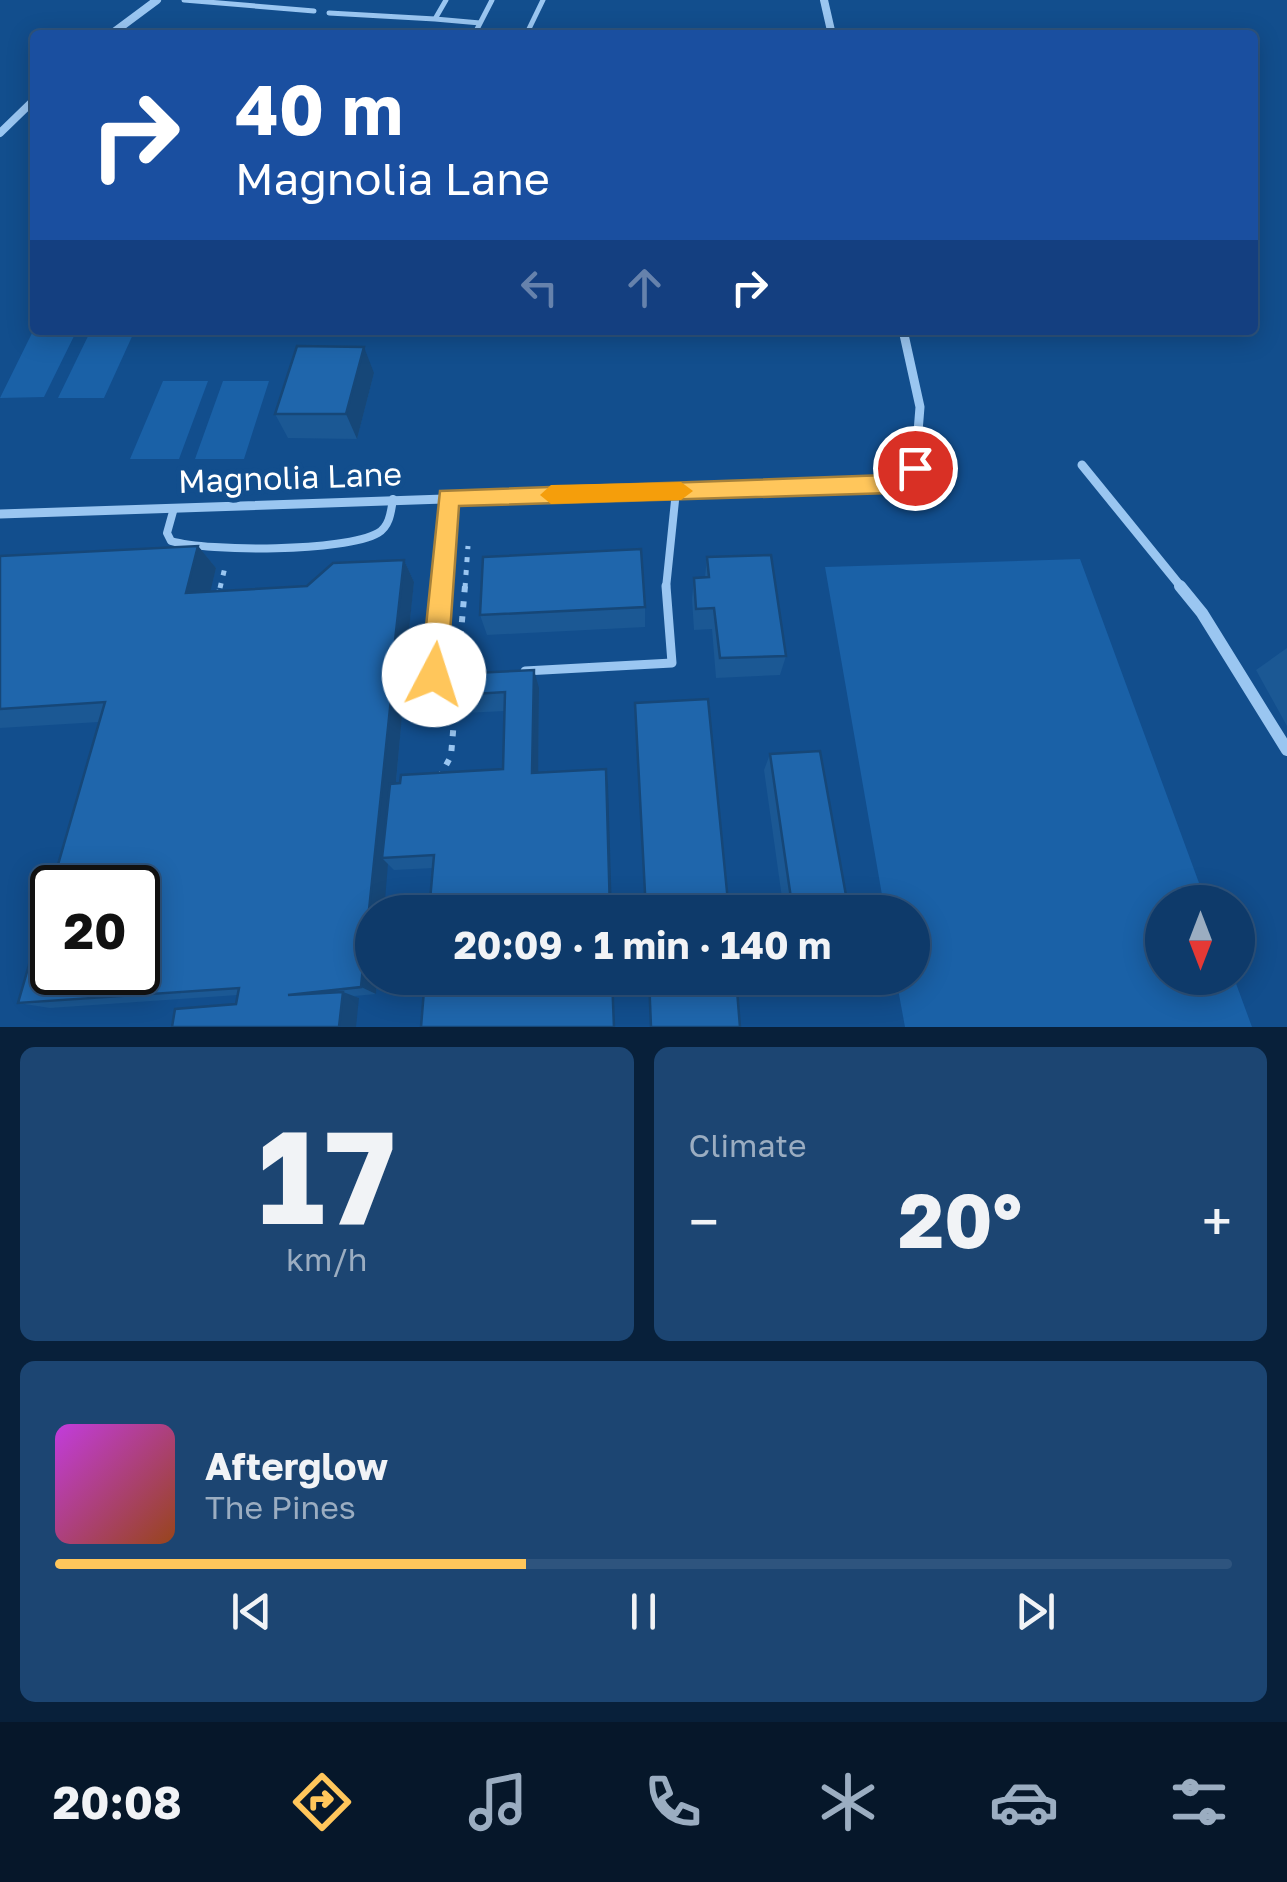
<!DOCTYPE html>
<meta charset="utf-8">
<style>
:root{--surface:#0e3a6a;--page:#1c4572;--text:#f1f3f6;--muted:#9badc1;--line:#2e547e;--accent:#ffc65b}
body{margin:0;font-family:"Golos Text",sans-serif;background:var(--page);color:var(--text);height:100vh;display:flex;flex-direction:column;font-size:38px;white-space:nowrap}
*{box-sizing:border-box;margin:0}
p{font-size:32px;color:var(--muted)}
.icon{flex:none;width:55px;height:55px;fill:none;stroke:currentColor;stroke-width:2;stroke-linecap:round;stroke-linejoin:round}
.map{position:relative;height:1027px;overflow:hidden}
.drawer{display:flex;flex-direction:column;gap:20px;padding:20px;background:#08203a;flex:1}
.drawer>*{flex:none}
.top-card{position:absolute;left:30px;top:30px;width:1228px;height:305px;border-radius:10px;box-shadow:0 5px 25px #0003,0 0 0 2px var(--line);background:#1a4fa0;color:#fff;overflow:hidden}
.needle{width:65px;rotate:180deg}
.fabs{position:absolute;left:1145px;top:885px;display:grid;gap:20px}
.fabs a{display:grid;place-items:center;width:110px;height:110px;border-radius:50%;background:var(--surface);box-shadow:0 5px 25px #0003,0 0 0 2px var(--line);font-size:50px}
.speed{position:absolute;left:30px;top:865px;display:flex;gap:20px;font-size:50px;font-weight:700;text-align:center}
.speed>*{display:grid;place-content:center;width:130px;height:130px;border-radius:50%;background:var(--surface);box-shadow:0 5px 25px #0003,0 0 0 2px var(--line);line-height:1}
.speed .limit{border:5px solid #111;border-radius:15px;background:#fff;color:#111}
.pin{position:absolute;display:grid;place-items:center;width:85px;height:85px;color:#fff;margin:-42px;border:5px solid #fff;border-radius:50%;box-shadow:0 2px 10px #0007}
.me{position:absolute;width:110px;margin:-55px;rotate:5deg;stroke-linejoin:round;filter:drop-shadow(0 0 8px #0008)}
.turn{display:flex;align-items:center;gap:35px;height:210px;padding:0 40px;font-size:45px}
.turn .icon{width:130px;height:130px;stroke-width:2.5}
.turn b{display:block;font-size:70px;line-height:85px}
.lanes{display:flex;align-items:center;height:95px;padding:0 40px;background:#0003;justify-content:center;gap:50px;direction:ltr}
.lanes .off{opacity:.35}
.big{font-size:75px;font-weight:700;line-height:1.1}
.drawer .card{flex:1;display:flex;flex-direction:column;justify-content:center;gap:15px;min-width:0;padding:0 35px;border-radius:15px;background:var(--page)}
.drawer .dial{align-items:center;gap:0}
.dial b{font-size:130px;line-height:1}
.song{display:flex;align-items:center;gap:30px}
.cover{width:120px;height:120px;border-radius:15px;background:linear-gradient(135deg,hsl(290 70% 55%),hsl(20 70% 35%))}
.played{height:10px;border-radius:5px;background:linear-gradient(90deg,var(--accent) 40%,var(--line) 40%)}
.keys{display:flex;justify-content:space-around;direction:ltr}
.heat{display:flex;justify-content:space-between;align-items:center;font-size:55px;direction:ltr}
.drawer .tiles{flex:1;display:grid;gap:20px;grid-template-columns:1fr 1fr}
.card:last-child{grid-column:span 2}
.trip{position:absolute;left:355px;top:895px;width:575px;height:100px;border-radius:50px;background:var(--surface);box-shadow:0 5px 25px #0003,0 0 0 2px var(--line);font-weight:700;line-height:100px;text-align:center}
.tabs{display:flex;height:160px;justify-content:space-around;align-items:center;background:#06172a;color:var(--muted)}
.tabs .icon{width:70px;height:70px}
.tabs .selected{color:var(--accent)}
.tabs b{font-size:45px;color:var(--text)}
.map>svg:first-child{display:block}
</style>
<div class="map">
<svg width="1287" height="1027" viewBox="0 0 1287 1027">
<rect width="100%" height="100%" fill="#124e8d"/>
<path fill="#1a61a7" d="M35,327L77,330L44,397L0,398Z
M91,330H135L104,398H58Z
M163,381H208L179,459H130Z
M223,381H269L244,459H195Z
M1080,559L1206,902H1162V978H1234L1252,1027H905L896,978H912V912H885L825,567Z"/>
<g fill="none" stroke-linecap="round" stroke-linejoin="round">
<path stroke="#9ac6f1" stroke-width="5" stroke-dasharray="5 8" stroke-linecap="butt" d="M220,588L226,563
M465,588L468,546"/>
<path stroke="#9ac6f1" stroke-width="6" stroke-dasharray="6 9" stroke-linecap="butt" d="M218,596L221,586
M458,667L465,586
M439,778L451,756L455,708"/>
<path stroke="#9ac6f1" stroke-width="5" d="M184,0L314,11
M446,0L435,19L480,23
M329,13L435,19
M474,35L492,0
M526,35L543,0"/>
<path stroke="#9ac6f1" stroke-width="8" d="M174,508L167,533L171,541C209,552 344,552 378,533C390,526 391,511 393,499
M441,588L448,498
M666,588L676,491"/>
<path stroke="#9ac6f1" stroke-width="9" d="M525,671L672,663L666,586
M441,675H434L441,586"/>
<path stroke="#9ac6f1" stroke-width="8" d="M824,0L832,35
M110,35L157,0
M0,133L35,99"/>
<path stroke="#9ac6f1" stroke-width="9" d="M1082,465L1182,588
M0,514L891,484L915,469L920,407L903,330"/>
<path stroke="#9ac6f1" stroke-width="12" d="M1180,586L1202,613L1287,750"/>
</g>
<path fill="#1b5894" fill-rule="evenodd" d="M374,373L357,439L288,438L275,414Z
M198,546L216,568L210,592L307,586L404,560L414,582L404,676L539,688L538,773L606,769L608,784L433,868L394,870L388,864L372,978H377L376,994L354,996L359,998L236,1004L238,995L50,1008L18,1003L99,722L0,728V556ZM505,711L503,769L396,783L402,716Z
M707,557L786,656L780,675L716,678L712,629L694,630L692,599L694,578L705,577Z
M645,607V627L487,635L480,615Z
M1287,648V726L1256,670Z
M770,754L849,912H784L764,770Z"/>
<path fill="#164778" d="M364,347L374,373L357,439L346,414Z
M198,546L216,568L205,614L186,593Z
M404,560L414,582L402,696L391,677Z
M534,670L539,688L538,788L532,773Z
M391,699L402,716L389,858H382L388,864L384,912H372V978H377L376,994L361,987Z
M606,769L608,784L612,912H610Z
M343,992L359,998L356,1027H339Z"/>
<path fill="#1f66ac" stroke="#164778" stroke-width="2.5" fill-rule="evenodd" d="M297,346L364,347L346,414H275Z
M198,546L186,593L307,586L333,563L404,560L391,677L534,670L532,773L606,769L610,912H429L434,855L382,858L390,784L400,783L401,775L503,769L505,692L391,699L361,987L288,995L343,992L339,1027H172L175,1009L236,1004L239,988L18,1003L105,702L0,709V556ZM52,888H138V972H52Z
M641,549L645,607L480,615L483,557Z
M771,555L786,656L720,658L714,608L696,609L694,578L709,577L707,557Z
M708,699L729,912H646L635,703Z
M820,751L849,912H793L770,754Z
M425,978H612L614,1027H421Z
M649,978H736L740,1027H651Z"/>
<path fill="#ffc65b" stroke="#a6813b" stroke-width="2.5" d="M915,460L923,462V475L891,493L459,506L447,675L443,684H425L421,675L440,491L887,475Z"/>
<path fill="#f59e0b" d="M681,482L693,491L681,500L551,504L540,495L551,485Z"/>
<g text-anchor="middle" stroke-width="10" stroke-linejoin="round" paint-order="stroke">
<g font-size="32" fill="#fff" stroke="#124e8d">
<text transform="translate(290 478) rotate(-2)" y="11">Magnolia Lane</text>
</g>
</g>
</svg>
<div class="fabs">
<a><svg class="needle" viewBox="-14 -14 28 28"><path d="M0-13l5 13h-10z" fill="#e53935"/><path d="M0 13l5-13h-10z" fill="#9badc1"/></svg></a>
</div>
<div class="speed"><div class="limit">20</div></div>
<div class="pin" style="left:915px;top:468px;background:#d93025"><svg class="icon" aria-label="arrive" viewBox="0 0 24 24"><path d="M6 21V4h12l-3 4 3 4H6"/></svg></div>
<svg class="me" style="left:434px;top:675px" viewBox="-20 -20 40 40"><circle r="19" fill="#fff"/><path d="M0-13L10 11 0 6-10 11z" fill="#ffc65b"/></svg>
<div class="trip">20:09 · 1 min · 140 m</div>
<div class="top-card">
<div class="turn"><svg class="icon" aria-label="right" viewBox="0 0 24 24"><path d="M7 20v-9h11M14 6l5 5-5 5"/></svg><div><b>40 m</b>Magnolia Lane</div></div>
<div class="lanes"><svg class="icon off" aria-label="left" viewBox="0 0 24 24"><path d="M17 20v-9H6M10 6l-5 5 5 5"/></svg><svg class="icon off" aria-label="ahead" viewBox="0 0 24 24"><path d="M12 20V5M6 11l6-6 6 6"/></svg><svg class="icon" aria-label="right" viewBox="0 0 24 24"><path d="M7 20v-9h11M14 6l5 5-5 5"/></svg></div>
</div>
</div>
<section class="drawer">
<div class="tiles">
<div class="card dial"><b>17</b><p>km/h</p></div>
<div class="card"><p>Climate</p>
<div class="heat"><a>−</a><b class="big">20°</b><a>+</a></div>
</div>
<div class="card">
<div class="song"><i class="cover"></i><div><b>Afterglow</b><p>The Pines</p></div></div>
<div class="played"></div>
<div class="keys"><svg class="icon" aria-label="previous" viewBox="0 0 24 24"><path d="M18 5L8 12l10 7zM5 5v14"/></svg><svg class="icon" aria-label="pause" viewBox="0 0 24 24"><path d="M8 5v14M16 5v14"/></svg><svg class="icon" aria-label="next" viewBox="0 0 24 24"><path d="M6 5l10 7-10 7zM19 5v14"/></svg></div>
</div>
</div>
</section>
<nav class="tabs">
<b>20:08</b>
<svg class="icon selected" aria-label="directions" viewBox="0 0 24 24"><path d="M12 3l9 9-9 9-9-9zM9 14v-3h6M13 9l2 2-2 2"/></svg>
<svg class="icon" aria-label="music" viewBox="0 0 24 24"><path d="M9 18V5l10-2v13"/><circle cx="6" cy="18" r="3"/><circle cx="16" cy="16" r="3"/></svg>
<svg class="icon" aria-label="phone" viewBox="0 0 24 24"><path d="M5 4h4l2 5-3 2q2 4 5 5l2-3 5 2v4C11 20 4 13 5 4z"/></svg>
<svg class="icon" aria-label="climate" viewBox="0 0 24 24"><path d="M12 3v18M4 7l16 10M4 17L20 7"/></svg>
<svg class="icon" aria-label="car" viewBox="0 0 24 24"><path d="M5 17H2v-5l4-1 3-4h7l3 4 3 1v5h-3M9 17h6M6 11h13"/><circle cx="7" cy="17" r="2"/><circle cx="17" cy="17" r="2"/></svg>
<svg class="icon" aria-label="filters" viewBox="0 0 24 24"><path d="M4 7h16M4 17h16"/><circle cx="9" cy="7" r="2"/><circle cx="15" cy="17" r="2"/></svg>
</nav>
